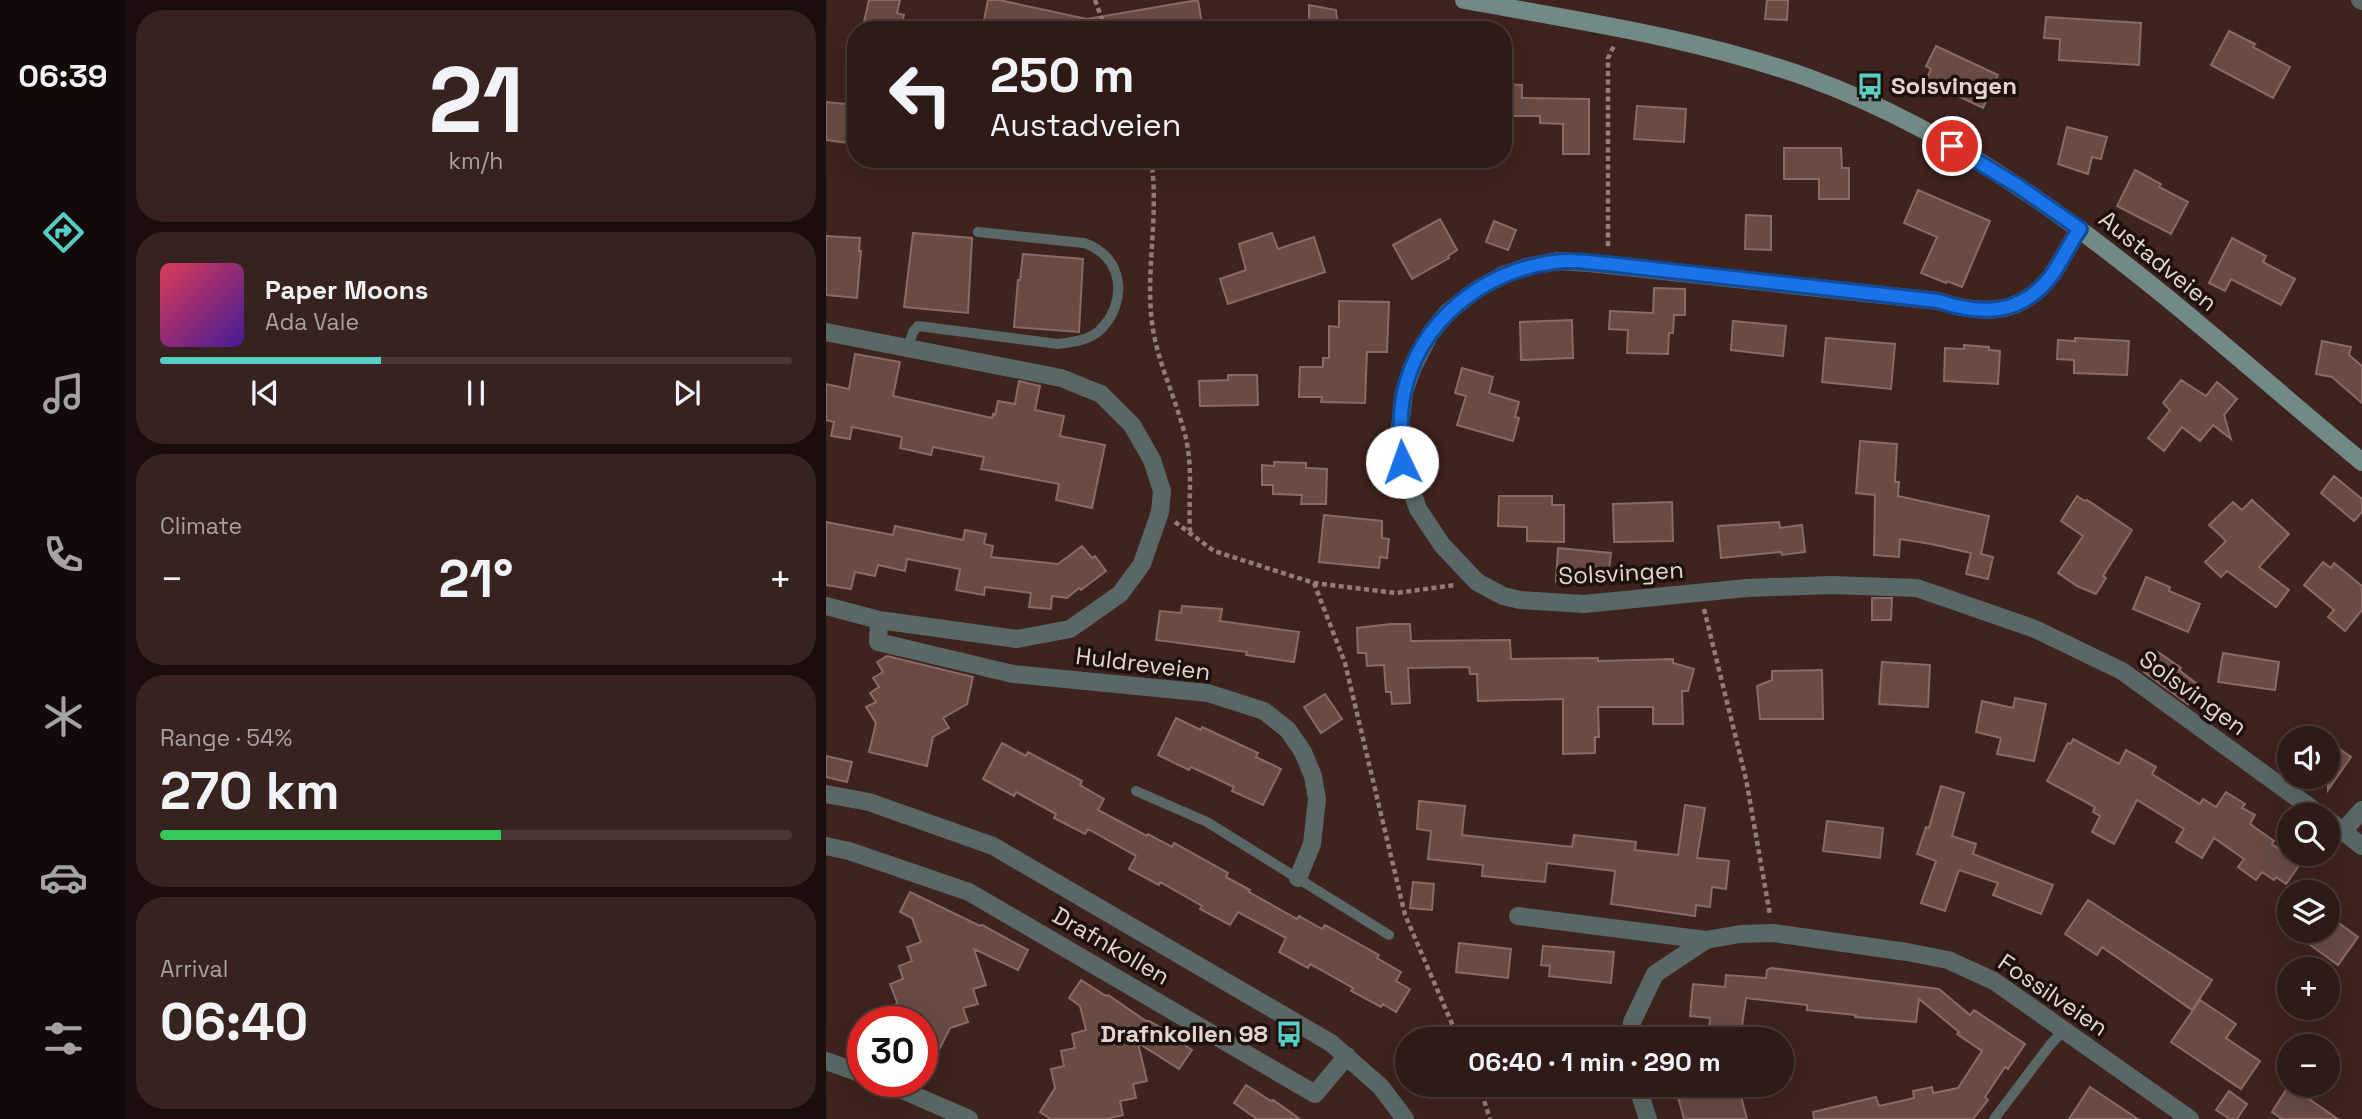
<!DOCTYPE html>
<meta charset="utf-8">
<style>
:root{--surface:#2e1a16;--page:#36231f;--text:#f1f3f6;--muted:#a7a1a1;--line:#493835;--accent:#56cec3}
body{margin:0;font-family:"Space Grotesk",sans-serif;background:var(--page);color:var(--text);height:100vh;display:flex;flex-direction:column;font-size:26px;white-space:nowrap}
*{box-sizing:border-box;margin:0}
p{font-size:23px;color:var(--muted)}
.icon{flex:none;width:38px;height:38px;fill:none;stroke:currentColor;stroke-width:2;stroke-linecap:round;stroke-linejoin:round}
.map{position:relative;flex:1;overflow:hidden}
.sheet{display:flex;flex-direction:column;gap:10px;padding:10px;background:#190e0c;width:700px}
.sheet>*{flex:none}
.top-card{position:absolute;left:21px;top:21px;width:665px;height:147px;border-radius:28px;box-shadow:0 7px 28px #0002,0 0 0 2px var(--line);background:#2e1a16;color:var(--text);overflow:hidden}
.controls{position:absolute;left:1451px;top:726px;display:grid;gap:14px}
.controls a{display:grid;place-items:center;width:63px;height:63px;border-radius:50%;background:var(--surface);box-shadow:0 7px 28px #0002,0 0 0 2px var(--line);font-size:35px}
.speed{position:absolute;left:21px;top:1006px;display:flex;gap:14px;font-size:35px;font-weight:700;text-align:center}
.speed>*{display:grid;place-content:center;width:91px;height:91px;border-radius:50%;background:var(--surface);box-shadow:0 7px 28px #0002,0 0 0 2px var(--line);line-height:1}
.speed .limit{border:10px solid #d22;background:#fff;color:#111}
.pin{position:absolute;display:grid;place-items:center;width:60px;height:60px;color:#fff;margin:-30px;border:4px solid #fff;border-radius:50%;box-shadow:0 2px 7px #0007}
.me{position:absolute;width:77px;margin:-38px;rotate:357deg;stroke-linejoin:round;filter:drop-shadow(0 0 5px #0008)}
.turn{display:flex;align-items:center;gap:24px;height:147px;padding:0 28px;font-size:32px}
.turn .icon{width:91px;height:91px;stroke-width:2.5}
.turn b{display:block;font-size:49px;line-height:60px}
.big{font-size:52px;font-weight:700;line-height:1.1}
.sheet .widget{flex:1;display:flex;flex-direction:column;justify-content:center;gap:10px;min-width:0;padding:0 24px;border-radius:28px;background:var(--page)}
.sheet .dial{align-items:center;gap:0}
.dial b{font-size:91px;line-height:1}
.song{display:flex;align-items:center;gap:21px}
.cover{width:84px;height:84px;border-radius:10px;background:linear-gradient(135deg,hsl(350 70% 55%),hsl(260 70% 35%))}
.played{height:7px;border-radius:4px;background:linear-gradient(90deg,var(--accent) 35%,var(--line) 35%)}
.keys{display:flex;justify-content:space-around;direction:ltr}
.heat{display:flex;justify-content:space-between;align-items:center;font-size:38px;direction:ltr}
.charge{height:10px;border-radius:5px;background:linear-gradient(90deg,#34c759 54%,var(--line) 0)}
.trip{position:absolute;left:569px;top:1027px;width:399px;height:70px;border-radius:35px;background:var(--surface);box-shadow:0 7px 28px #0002,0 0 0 2px var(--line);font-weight:700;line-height:70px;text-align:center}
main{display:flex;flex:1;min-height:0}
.dock{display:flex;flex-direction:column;width:126px;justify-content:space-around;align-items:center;background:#120a09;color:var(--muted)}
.dock .icon{width:49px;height:49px}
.dock .current{color:var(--accent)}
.dock b{font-size:32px;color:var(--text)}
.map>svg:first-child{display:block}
</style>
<main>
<nav class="dock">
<b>06:39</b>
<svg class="icon current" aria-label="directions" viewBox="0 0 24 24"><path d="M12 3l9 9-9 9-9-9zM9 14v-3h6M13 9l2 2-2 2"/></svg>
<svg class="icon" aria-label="music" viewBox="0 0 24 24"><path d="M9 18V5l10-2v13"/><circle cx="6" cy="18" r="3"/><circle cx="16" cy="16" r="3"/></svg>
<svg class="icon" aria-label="phone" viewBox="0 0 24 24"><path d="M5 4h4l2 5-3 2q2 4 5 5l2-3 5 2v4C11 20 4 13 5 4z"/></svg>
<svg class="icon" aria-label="climate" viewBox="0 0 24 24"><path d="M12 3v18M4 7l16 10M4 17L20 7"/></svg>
<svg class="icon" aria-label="car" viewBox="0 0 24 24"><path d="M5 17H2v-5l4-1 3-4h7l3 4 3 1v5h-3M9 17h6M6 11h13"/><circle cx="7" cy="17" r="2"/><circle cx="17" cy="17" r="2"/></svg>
<svg class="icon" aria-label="filters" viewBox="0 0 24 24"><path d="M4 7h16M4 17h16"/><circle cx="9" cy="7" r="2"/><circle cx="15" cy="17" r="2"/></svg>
</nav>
<section class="sheet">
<div class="widget dial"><b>21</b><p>km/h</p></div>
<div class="widget">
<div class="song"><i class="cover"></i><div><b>Paper Moons</b><p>Ada Vale</p></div></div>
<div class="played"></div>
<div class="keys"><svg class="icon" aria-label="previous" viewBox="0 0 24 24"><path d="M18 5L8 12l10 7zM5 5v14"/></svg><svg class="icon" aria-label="pause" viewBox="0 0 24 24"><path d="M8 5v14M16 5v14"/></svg><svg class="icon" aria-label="next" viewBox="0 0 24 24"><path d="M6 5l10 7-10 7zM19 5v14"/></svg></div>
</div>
<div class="widget"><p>Climate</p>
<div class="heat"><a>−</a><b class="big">21°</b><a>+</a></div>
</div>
<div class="widget"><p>Range · 54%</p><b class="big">270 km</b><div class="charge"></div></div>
<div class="widget"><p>Arrival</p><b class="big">06:40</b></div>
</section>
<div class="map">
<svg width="1536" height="1119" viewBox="0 0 1536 1119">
<rect width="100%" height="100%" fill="#3e231e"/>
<path fill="#694b44" stroke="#8a6a63" stroke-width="2" d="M43,0H74L71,13L78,15L74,30H36Z
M162,0H173L261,19L372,0L377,30H156Z
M941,0H962L961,20L939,19Z
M483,5L510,10L512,30H483Z
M1220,17L1315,23L1313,65L1233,60L1234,39L1218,38Z
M1403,31L1429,44L1427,47L1464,67L1447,98L1385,65Z
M1110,46L1172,75L1157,108L1100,81L1105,69L1100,66Z
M677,84L696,85V98L763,99V154H737V124L714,123V116H677Z
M0,102L30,105V144L0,140Z
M811,106L860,109L858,142L808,139Z
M1241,127L1281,137L1275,159L1266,157L1262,174L1232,164Z
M958,148H1015L1016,168H1023V199H993V179H958Z
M1309,170L1335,184L1333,187L1362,202L1345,234L1291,206Z
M1092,190L1164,221L1136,287L1121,281L1120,283L1095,273L1111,237L1078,223Z
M920,215L945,216V250L919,249Z
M614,219L631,250L622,256L623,258L586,279L567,245Z
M668,221L690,230L682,250L660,242Z
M87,233L146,238L142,313L78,307Z
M446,233L452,249L488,237L499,272L402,304L394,279L420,270L413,244Z
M0,236L34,238L33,251H35L31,298L0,295Z
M1406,238L1440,256L1437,262L1469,279L1455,305L1405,279L1399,291L1383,283Z
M197,254L257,259L253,332L188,327L192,280H194Z
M828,288L859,289V315H848L847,333H843L842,354L801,353L802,330L783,329L784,311L827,313Z
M513,301L563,302L561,352H541L539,403L495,402L496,397H473L474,367H497V358H503V326L513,327Z
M746,320L747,358L695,360L694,322Z
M907,321L960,326L957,356L905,350Z
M1000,338L1069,344L1065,389L996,382Z
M1249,338L1303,341L1301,375L1248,373V360L1231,359L1232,340L1249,341Z
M1496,341L1525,347L1523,355L1536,366V403L1506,377L1490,374Z
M1138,345L1163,347V350L1174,351L1172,384L1118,381L1119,348L1138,349Z
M29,354L74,362L67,396L166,418L167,414L169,415L172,401L189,404L193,381L214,386L209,410L238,416L234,436L279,445L266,508L230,500L233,484L155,469L158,457L107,447L105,455L74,448L76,437L26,427L24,439L5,436L8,422L0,420V384L23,389Z
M636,368L667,377L663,393L693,402L689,417L693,418L687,441L631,425L640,396L629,393Z
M402,375H431L432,405L374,406L373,381L402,380Z
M1355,380L1380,396L1391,382L1411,399L1398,415L1405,439L1387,425L1374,441L1356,427L1338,451L1322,438L1344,410L1337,403Z
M1034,441L1071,444L1069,482H1073L1072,496L1163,516L1155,554L1167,557L1162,579L1140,574L1145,553L1105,544L1074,539L1073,557L1048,555L1049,495L1030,493Z
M448,462L480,463V468L501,469L500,504H475L476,495L447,494V485H436V465L448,466Z
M1508,476L1536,499V512L1528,521L1495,493Z
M673,496H726V505H738V542L701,541V527L672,526Z
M1251,496L1259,501L1261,500L1306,530L1277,576L1280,578L1270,594L1251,586L1232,573L1257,536L1235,521Z
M1426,500L1463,534L1433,567L1463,590L1450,607L1401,571L1395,577L1379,562L1400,541L1383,525L1407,502L1416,510Z
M846,502L847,541L788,542L787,504Z
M498,515L556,521V538L563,539L561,558L554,557L553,568L493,562Z
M0,522L67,535L69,526L137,540L139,530L160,534L158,544L167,546L165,557L232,564L256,546L266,558L269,556L280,571L255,590L253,588L241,598L226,596L225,609L203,607L205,593L159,587L158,595L130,590L134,569L81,559L79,571L52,565L49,576L29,572L25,589L0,585Z
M953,522L954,528L976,525L979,552L956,555L955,552L895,558L892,526Z
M732,548L785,553L782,577L755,574L754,583L730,581Z
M1497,562L1505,568L1508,563L1536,586V610L1519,631L1502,617L1508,610L1478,585Z
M1320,577L1344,587L1343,591L1374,604L1362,632L1307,609Z
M1046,598H1066L1065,620H1046Z
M356,606L396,609L394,621L473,632L468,662L420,655L421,652L330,640L334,611L355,613Z
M565,624H584L585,641L684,640L685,659L772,658V661L847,659V663L868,669L862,691H856L857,724H827V707H772L773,737H769V753L737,754V699L652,701L651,674H644L643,667L582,668L584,703L566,704L565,692H560L558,665L541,666L540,653H532L531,628Z
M1332,652L1355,668L1353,670L1375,687L1362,704L1318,672Z
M1397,653L1453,662L1449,690L1392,682Z
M61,656L147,677L141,704L117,718L123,728L107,737L101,766L43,752L50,723L40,707L50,702L44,693L53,687L47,678L57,672L51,662Z
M1056,662L1104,665L1102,707L1053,704Z
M996,670L997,719H934L931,686L946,680V671Z
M499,694L516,719L495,733L478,707Z
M1189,698L1220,704L1208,761L1171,754L1175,738L1150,732L1156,701L1187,708Z
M350,718L375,730L376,727L432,753L430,757L455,769L437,805L406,791L408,787L387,777L365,767L363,770L332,755Z
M1247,739L1293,764L1300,750L1330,767L1326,774L1374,804L1377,799L1390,807L1400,792L1419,804L1416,808L1429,815L1424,824L1448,841L1446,844L1474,864L1460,884L1450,877L1448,880L1436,872L1430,880L1412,867L1418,859L1388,838L1376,858L1350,842L1358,829L1311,800L1288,844L1266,832L1274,816L1267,812L1269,807L1221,781L1242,743L1245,744Z
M1502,741L1525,757L1502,790Z
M176,743L200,756L202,752L256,781L254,785L278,799L272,810L321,836L322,834L346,847L348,843L402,873L400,877L424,890L423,892L471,919L473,916L496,929L499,925L553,955L551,958L575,972L570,981L584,989L570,1012L557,1004L555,1007L525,991L527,988L484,964L482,968L453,952L460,938L412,912L404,925L374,909L376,906L334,882L333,885L303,869L310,856L262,829L259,834L228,818L230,814L190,792L188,796L157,779Z
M0,756L26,762L21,782L0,777Z
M1115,786L1138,793L1126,836L1150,844L1147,854L1227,885L1215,914L1167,895L1172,883L1133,870L1119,911L1095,903L1110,861L1091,854L1100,827L1103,828Z
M593,801L639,806L636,835L746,847L748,835L810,842L809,850L852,855L859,805L879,808L871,858L903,861L900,889L886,887L884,907L870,905L869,916L785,904L789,871L721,863L719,882L656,876L657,865L602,859L605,831L591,829Z
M1001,821L1057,828L1054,858L997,851Z
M587,882L608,884L606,910L584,908Z
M84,892L154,926L156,925L202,950L192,970L148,949L160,985L147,989L152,1004L137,1008L142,1022L124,1028L111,1054L96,1047V1022H61L71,1002L64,984L77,979L73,966L86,961L81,947L95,942L86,918L74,912Z
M1262,900L1386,980L1366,1010L1276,947L1271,955L1239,934Z
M1502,915L1532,937L1512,965L1465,931H1502Z
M633,943L685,949L682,978L630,972Z
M717,946L788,952L785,983L723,976L724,966L715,965Z
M945,968L1113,989L1144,1015L1148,1010L1199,1044L1182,1069L1179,1067L1159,1097L1162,1100L1147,1119H988L987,1112L1050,1097L1053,1106L1088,1098L1087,1091L1106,1087L1107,1093L1132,1088L1156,1051L1131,1034L1133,1032L1093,999L1090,1022L1029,1017L1030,1015L981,1010V1005L920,998L914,1040H882L884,1018L864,1016L867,984L899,987L900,975L940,978L941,970Z
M255,980L280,996L282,995L320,1021H323L339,1030L340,1033L366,1050L353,1069L312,1043L321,1081L307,1084L310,1098L294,1101L297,1115L280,1119H225L214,1112L229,1088L225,1069L238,1066L235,1051L249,1048L246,1034L260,1030L254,1006L243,998Z
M1374,1000L1410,1024L1400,1038L1434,1061L1415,1089L1345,1042Z
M420,1085L445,1101L447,1100L474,1119H431L408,1103Z
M882,1085H912L921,1119H858L851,1093Z
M1463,1085H1492L1483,1099L1512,1119H1456L1446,1112Z
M1264,1087L1312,1119H1243Z
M1403,1091L1421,1104L1411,1119H1404L1390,1110Z"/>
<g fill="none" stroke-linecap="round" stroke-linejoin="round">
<path stroke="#937d78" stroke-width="4.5" stroke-dasharray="5 3.5" stroke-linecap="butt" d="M269,0L280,30
M325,159C333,211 321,262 325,313C328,355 347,391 358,431C368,466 362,496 364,531
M782,246V58L788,46
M349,522L388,551L488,583L570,593L629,585
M488,583L519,663L579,915L633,1040
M878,609L920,779L944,915
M653,1085L664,1119"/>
<path stroke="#596866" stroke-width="10" d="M82,347L87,332L92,326L232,344C246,342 261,341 273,331C303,303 298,256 258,243L152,232
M310,791L381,822L563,935
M1168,1119L1224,1045L1238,1030"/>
<path stroke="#596866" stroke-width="18" d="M1534,0L1536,1
M1254,229C1243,244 1236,261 1225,276C1195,316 1155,315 1112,301L763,263L731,261L704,266L677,275L650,290L622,312L604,334L586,369L578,392L574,428L576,462L592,509L616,545L651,582L677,596L694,600L758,604L921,588L1005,585L1091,588L1209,629L1296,671L1496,816
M0,332L235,378L275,394L306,425L326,460L336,491L334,512L316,564L294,594L244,629L191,639L53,620L0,606
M53,620L52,642L187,674L382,693L438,711L462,730L477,752L487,776L491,799L486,844L472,878
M0,794L43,802L167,846L505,1043L555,1087L579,1119
M1502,820L1536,846
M1517,831L1536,810
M0,846L23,851L143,892L489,1094L521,1056
M692,916L880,940
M804,1040L806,1022L829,974L880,940L914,934L948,933L1081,952L1122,960L1168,981L1364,1119
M0,1061L37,1074
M58,1082L143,1119
M811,1085L822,1119"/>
<path stroke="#718a87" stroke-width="18" d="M638,0C754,21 871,38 983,78C1197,156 1363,319 1536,462"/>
</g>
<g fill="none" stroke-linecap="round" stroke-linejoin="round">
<g stroke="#114b97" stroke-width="18">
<path id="route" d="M576,462C575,439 573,415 578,392C594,321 657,271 728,262C745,259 764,263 782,264L1112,301C1155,315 1195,316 1225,276C1236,261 1243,244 1254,229L1192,186L1126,146"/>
</g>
<use href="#route" stroke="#1a73e8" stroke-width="12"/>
</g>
<defs>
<g id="bus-bare" transform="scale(2.1)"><path d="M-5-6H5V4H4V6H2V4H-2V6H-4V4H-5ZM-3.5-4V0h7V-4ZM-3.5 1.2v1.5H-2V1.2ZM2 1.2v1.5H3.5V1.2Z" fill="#56cec3" stroke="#1d110e" stroke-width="2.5" paint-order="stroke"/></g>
</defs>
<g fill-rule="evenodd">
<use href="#bus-bare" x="1044" y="86"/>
<use href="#bus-bare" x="463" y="1034"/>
</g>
<g text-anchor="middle" stroke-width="7" stroke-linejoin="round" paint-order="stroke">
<g font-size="24" font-weight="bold" fill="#e5d3cf" stroke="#1d110e" text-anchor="start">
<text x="1065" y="94">Solsvingen</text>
<text x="442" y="1042" text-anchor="end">Drafnkollen 98</text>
</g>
<g font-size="24" fill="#e5d3cf" stroke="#1d110e">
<text transform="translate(1332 261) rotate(39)" y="8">Austadveien</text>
<text transform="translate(795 573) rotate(-3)" y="8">Solsvingen</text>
<text transform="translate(317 664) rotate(7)" y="8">Huldreveien</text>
<text transform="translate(1367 693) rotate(36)" y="8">Solsvingen</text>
<text transform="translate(285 946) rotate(30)" y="8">Drafnkollen</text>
<text transform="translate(1227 995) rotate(34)" y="8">Fossilveien</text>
</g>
</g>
</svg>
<div class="controls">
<a><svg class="icon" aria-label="sound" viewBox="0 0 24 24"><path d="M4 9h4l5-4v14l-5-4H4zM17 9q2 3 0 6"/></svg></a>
<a><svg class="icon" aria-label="search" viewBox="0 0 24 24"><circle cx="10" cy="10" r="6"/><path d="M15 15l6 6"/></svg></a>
<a><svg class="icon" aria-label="layers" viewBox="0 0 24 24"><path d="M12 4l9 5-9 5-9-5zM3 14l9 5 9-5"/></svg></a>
<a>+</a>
<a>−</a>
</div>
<div class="speed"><div class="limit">30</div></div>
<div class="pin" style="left:1126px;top:146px;background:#d93025"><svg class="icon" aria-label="arrive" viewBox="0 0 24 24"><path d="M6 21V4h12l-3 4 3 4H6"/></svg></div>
<svg class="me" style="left:576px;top:462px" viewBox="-20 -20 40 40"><circle r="19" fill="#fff"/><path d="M0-13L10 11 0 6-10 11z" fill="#1a73e8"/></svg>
<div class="trip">06:40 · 1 min · 290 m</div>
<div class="top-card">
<div class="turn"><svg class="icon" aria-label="left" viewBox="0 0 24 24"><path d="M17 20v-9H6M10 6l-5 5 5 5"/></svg><div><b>250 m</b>Austadveien</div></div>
</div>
</div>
</main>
